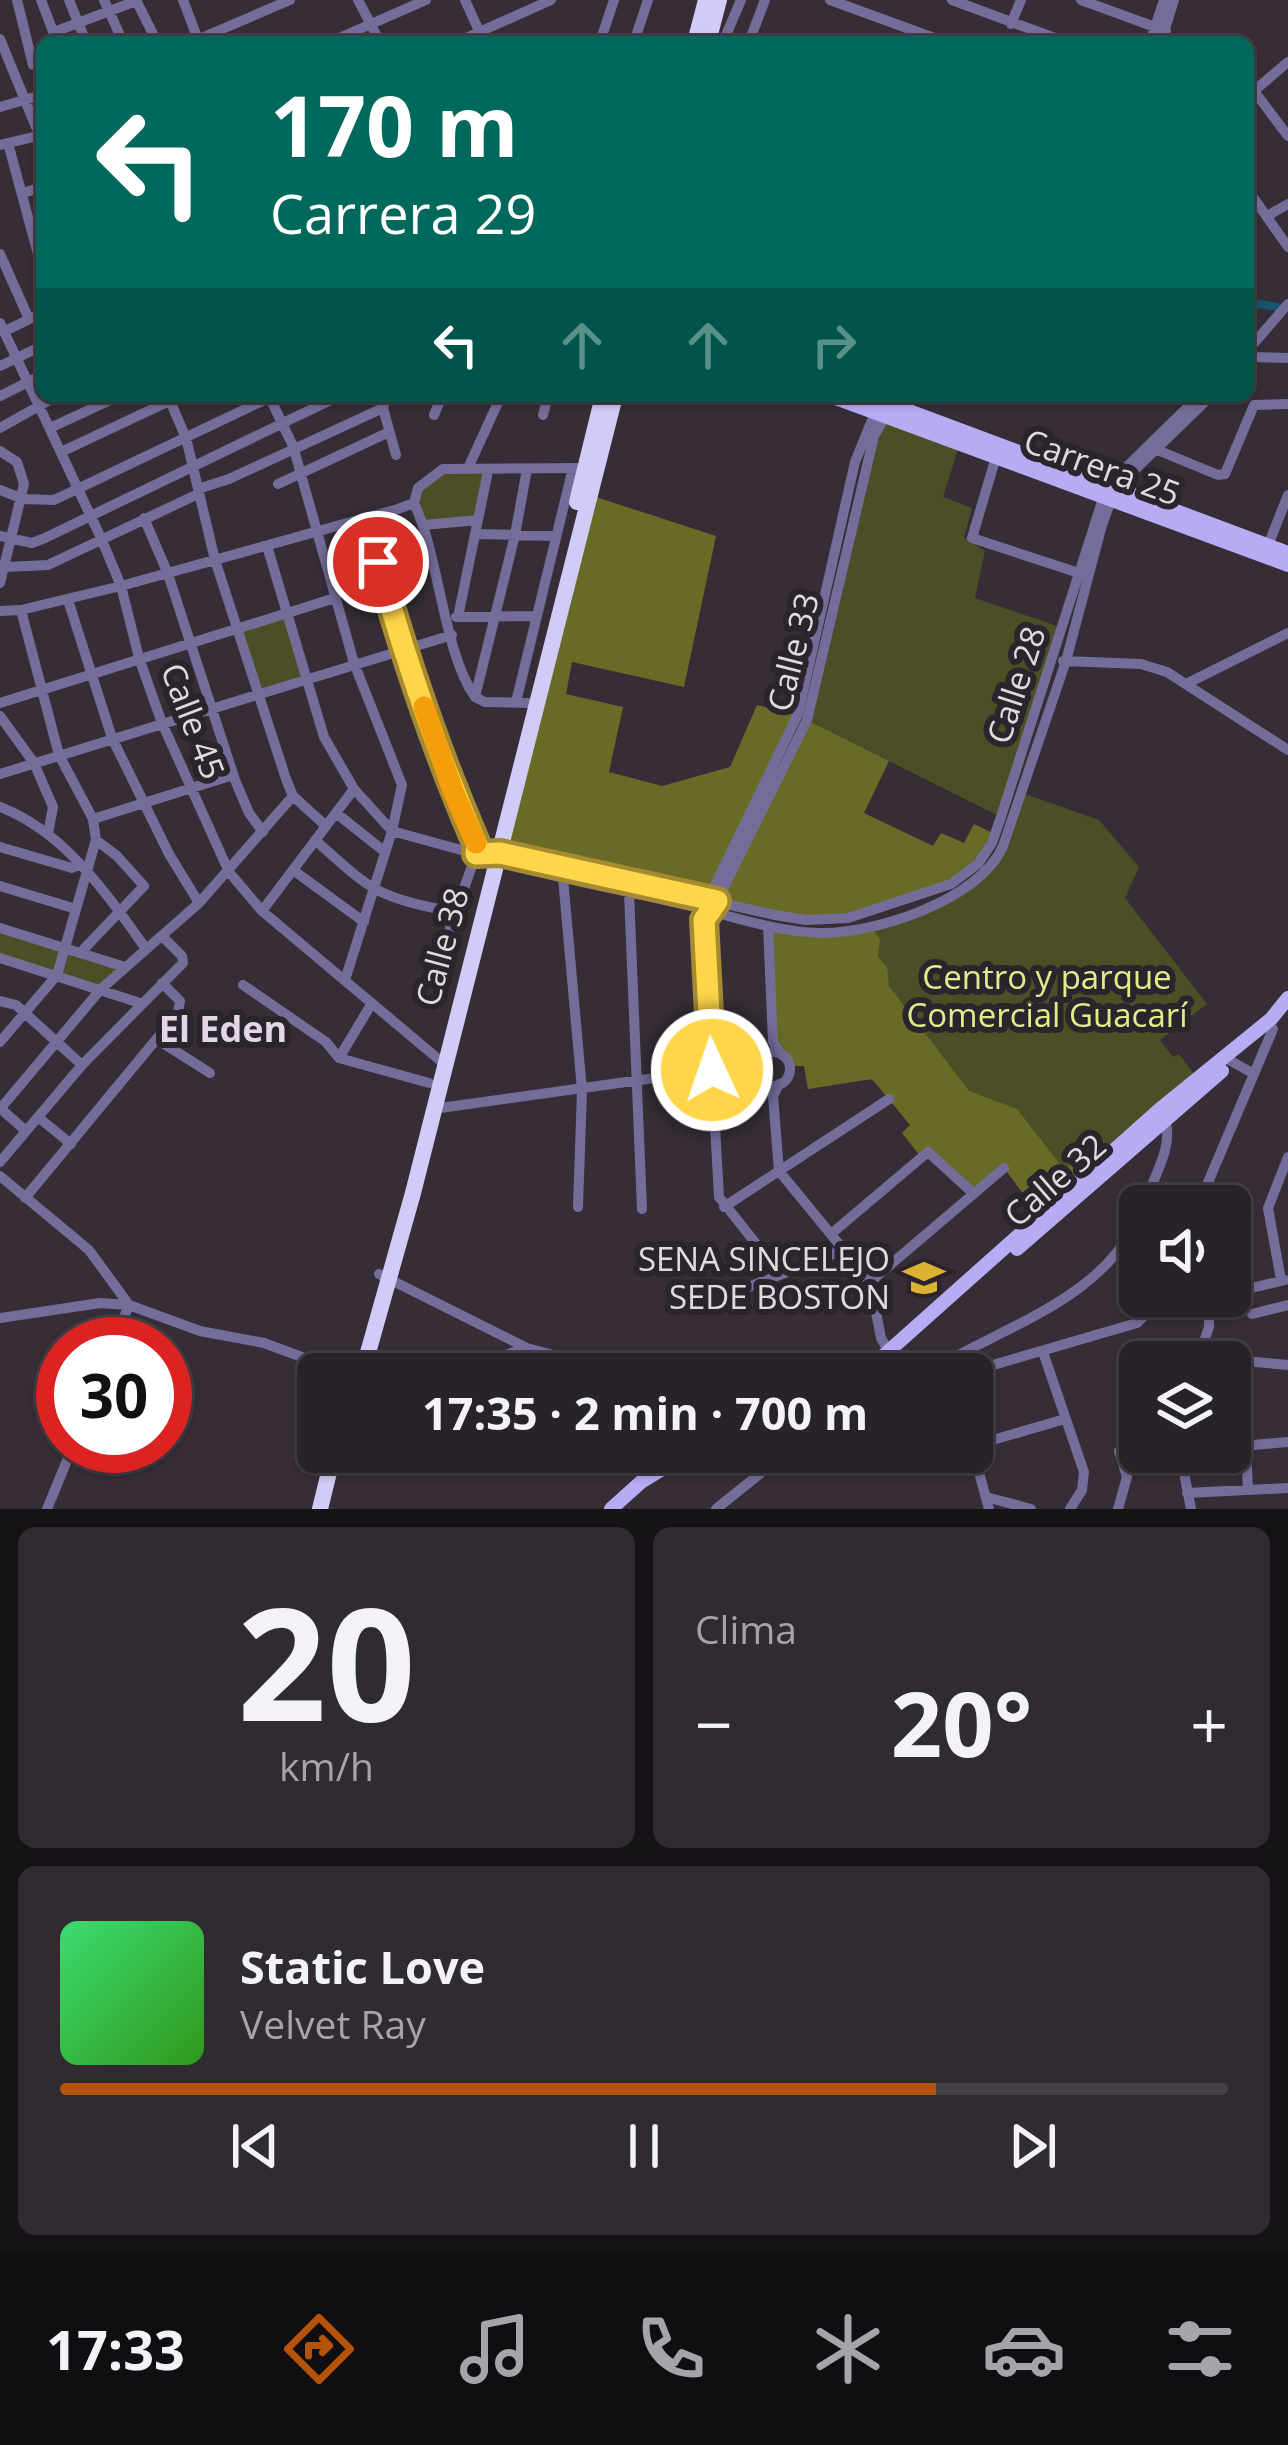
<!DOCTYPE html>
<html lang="es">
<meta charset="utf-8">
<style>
:root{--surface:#282229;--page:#302a31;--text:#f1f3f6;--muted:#a5a4a8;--line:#443f46;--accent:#b45309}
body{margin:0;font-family:"Open Sans",sans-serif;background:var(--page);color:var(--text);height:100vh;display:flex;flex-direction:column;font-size:45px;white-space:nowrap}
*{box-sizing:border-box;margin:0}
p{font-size:39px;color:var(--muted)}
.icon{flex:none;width:66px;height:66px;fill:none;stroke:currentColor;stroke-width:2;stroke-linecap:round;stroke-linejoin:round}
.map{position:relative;height:1509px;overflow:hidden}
.details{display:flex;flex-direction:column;gap:18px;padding:18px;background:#161317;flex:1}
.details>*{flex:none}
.top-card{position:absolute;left:36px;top:36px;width:1218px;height:366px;border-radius:18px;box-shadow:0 3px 9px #0004,0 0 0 3px var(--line);background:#00695c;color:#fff;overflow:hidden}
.controls{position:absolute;left:1119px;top:1185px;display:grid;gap:24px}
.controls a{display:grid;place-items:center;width:132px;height:132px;border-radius:18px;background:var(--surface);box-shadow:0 3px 9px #0004,0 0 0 3px var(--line);font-size:60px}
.speed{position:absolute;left:36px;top:1317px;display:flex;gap:24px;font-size:60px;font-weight:700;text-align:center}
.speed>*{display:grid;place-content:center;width:156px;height:156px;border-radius:50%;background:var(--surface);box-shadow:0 3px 9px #0004,0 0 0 3px var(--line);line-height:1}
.speed .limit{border:18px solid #d22;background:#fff;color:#111}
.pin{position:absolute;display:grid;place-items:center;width:102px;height:102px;color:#fff;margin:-51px;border:6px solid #fff;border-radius:50%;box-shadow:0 3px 12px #0007}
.me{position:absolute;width:132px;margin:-66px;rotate:357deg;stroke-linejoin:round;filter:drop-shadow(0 0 9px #0008)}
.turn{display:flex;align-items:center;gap:42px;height:252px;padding:0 36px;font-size:54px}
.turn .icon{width:156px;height:156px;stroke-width:2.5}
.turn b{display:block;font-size:84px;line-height:102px}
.lanes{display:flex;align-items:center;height:114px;padding:0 36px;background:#0003;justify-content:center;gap:60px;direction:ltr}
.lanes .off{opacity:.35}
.big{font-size:90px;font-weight:700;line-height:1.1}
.details .tile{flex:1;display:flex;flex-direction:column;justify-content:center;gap:18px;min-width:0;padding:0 42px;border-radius:18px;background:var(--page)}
.details .dial{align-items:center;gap:0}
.dial b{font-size:156px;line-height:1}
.song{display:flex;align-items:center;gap:36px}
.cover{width:144px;height:144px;border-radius:18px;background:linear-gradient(135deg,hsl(140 70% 55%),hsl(110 70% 35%))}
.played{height:12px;border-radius:6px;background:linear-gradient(90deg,var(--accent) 75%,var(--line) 75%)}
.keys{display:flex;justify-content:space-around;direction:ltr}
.heat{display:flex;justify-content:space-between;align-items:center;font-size:66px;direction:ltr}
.details .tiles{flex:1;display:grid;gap:18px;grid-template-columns:1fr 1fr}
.tile:last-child{grid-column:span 2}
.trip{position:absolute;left:297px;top:1353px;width:696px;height:120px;border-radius:18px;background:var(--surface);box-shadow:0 3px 9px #0004,0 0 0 3px var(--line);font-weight:700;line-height:120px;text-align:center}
.tabs{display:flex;height:192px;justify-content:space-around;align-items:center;background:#100e10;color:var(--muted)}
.tabs .icon{width:84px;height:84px}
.tabs .active{color:var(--accent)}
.tabs b{font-size:54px;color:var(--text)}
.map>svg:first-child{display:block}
</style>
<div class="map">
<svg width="1288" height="1509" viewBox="0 0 1288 1509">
<rect width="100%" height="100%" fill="#362d37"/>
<path fill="#4c4f25" d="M884,415L960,443L943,497L972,508L964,537L985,551L975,598L1063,628L1001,817L807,720Z
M488,471L478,520L424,525L414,495L433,474Z
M286,614L305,678L258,692L237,628Z
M1022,793L1099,820L1139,867L1125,898L1207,1004L1160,1040L1173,1057L1179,1054L1198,1079L1040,1216L1004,1168L902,1133L910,1125L876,1082L868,1079L808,1089L804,1066H790L780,1053L850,931L939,902L988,872Z
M0,928L125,967L101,989L0,958Z"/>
<path fill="#676b25" d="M590,495L716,536L684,687L572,662L566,694L623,707L609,772L662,786L730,767L757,705L797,715L708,898L500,853Z
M807,720L889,761L864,813L933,846L941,833L964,843L974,824L995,834L961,878L827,920L717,900Z
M768,926L817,933L871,926L880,940L878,957L887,967L889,986L969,1091L1017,1109L1063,1168L1081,1161L1090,1170L1040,1216L1004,1168L973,1193L930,1153L920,1156L902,1133L910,1125L872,1079L808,1089L804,1066H790L773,1042Z"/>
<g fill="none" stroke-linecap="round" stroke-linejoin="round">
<path stroke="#13556d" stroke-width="8" d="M1248,309L1260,304L1277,307"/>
<path stroke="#746d9a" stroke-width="10" d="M17,0L33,65
M41,0L57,42
M69,0L86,42
M104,0L123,42
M136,0L157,42
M183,0L199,42
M358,0L380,42
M465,0L484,42
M830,0L945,42
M952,0L1066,42
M1081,0L1166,31
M1011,24L1021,0
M54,32L136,1
M0,39L36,127
M192,42L290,0
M330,42L426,0
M457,42L551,0
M600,42L614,0
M634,42L648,0
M723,42L741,0
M749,42L765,0
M1150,42L1164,0
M1161,42L1174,0
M1254,91L1288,136
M1248,96L1288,62
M0,107L42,95
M8,143L42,269
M0,145L42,135
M1248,190L1288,247
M23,193L42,187
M1267,216L1288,204
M0,254L29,319
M0,323L101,538L121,586L139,658L162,723L229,872L262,911L443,1063
M3,332L42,313
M1248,350L1288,304
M1248,357L1288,358
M0,366L42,346
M0,396L42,375
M168,396L186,438L215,560L286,779L293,796L326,826
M387,396L383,408L396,455
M270,398L293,446L354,663L402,785L392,831L345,980
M434,415L442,396
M543,415L548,396
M0,428L57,396
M50,428L119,396
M1155,449L1218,475L1225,474L1254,405L1288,404
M0,451L17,462L24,484L0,583
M61,452L180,396
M996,457L972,538L1079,573
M468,468L501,396
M278,484L387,433
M198,489L229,479L383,408
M0,490L23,499L54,500L273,396
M414,503C440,559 443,651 475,697
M144,518L168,574L235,780L249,813L263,832
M365,518L403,649L478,849L449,931
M424,525L478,520
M476,534L556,536
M0,536L32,543L45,538L339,396
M267,546L324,737L354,789L392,831L476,854L500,853L775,915L806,920L848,918L951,884L978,864L992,843L1001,817L1107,486L1199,396
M1267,548L1288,495
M6,567L48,565L198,494
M68,600L112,738L169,854L199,903
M0,611L21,610L121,586L398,509L414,503L418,488L443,469L585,468
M456,617L536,616
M458,617L488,471
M1063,661L1141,664L1167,672L1288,750
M1188,683L1288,633
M475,697L515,535L527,469
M475,697L485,702L528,703
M516,702L573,468
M0,703L335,598
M0,716L34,763L53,807L48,834
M0,774L452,635
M0,807C65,832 107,894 146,949
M336,813L385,852
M93,819L233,775
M315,840C365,884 372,896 439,909
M0,847L72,868L79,865
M496,861C564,880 634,892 702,909C740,919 780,932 820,933C875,934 980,900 1003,846L1066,661L1102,525L1115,489L1211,396
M293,870L364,922
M563,878L582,1090L578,1207
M0,886L76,909
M629,893L642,1209
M716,903L807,720L874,436L897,396
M262,911L354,789
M768,926L773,1042L780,1053
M0,928L125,967
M81,952L144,886L117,856L96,840
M0,958L140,1003
M243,985L326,1042L339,1058L429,1083
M0,1001L16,1005L82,1065
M158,1040L210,1073
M0,1042L57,975L96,840L93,819L59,755L21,610
M756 1069a17 17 0 1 1 34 0a17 17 0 1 1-34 0Z
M1224,1057L1254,1074
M339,1058L372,1003
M779,1084L773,1096L779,1171L870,1282L881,1338L893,1359
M0,1108L26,1131
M0,1109L101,989L199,903L293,796
M433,1109L712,1070H744L757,1076
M38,1117L71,1144
M0,1162L82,1065L183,963L182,956L162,936
M0,1176L89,1250L129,1305
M25,1198L178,1013L180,1001L162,983
M1143,1206C1152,1181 1176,1143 1164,1118
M1198,1206L1273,1029
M724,1207L889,1099
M831,1234L928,1152L973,1193
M379,1274L527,1348L624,1374
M780,1274L719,1197L703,910L798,714L855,462L877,408
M1281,1280L1268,1208L1288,1157
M870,1282L1004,1168
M741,1290L843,1250
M1230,1293L1285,1280
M1252,1314L1288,1305
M0,1318L100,1303L129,1305L200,1331L264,1343L348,1374
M113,1344L129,1305
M1043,1352L1084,1472L1082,1490L1070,1509
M1197,1362L1209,1327V1296
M1255,1362L1288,1365
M387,1370L410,1374
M446,1374L527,1348
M933,1374L949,1360C1018,1322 1109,1292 1140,1213
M962,1374L1137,1323L1163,1296
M972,1446L1065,1419
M1246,1446L1248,1490
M972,1447L989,1509
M1230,1447L1288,1442
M1180,1452L1191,1509
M560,1467L581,1452
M1187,1493L1288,1488
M986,1497L1031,1509
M47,1509L73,1446
M716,1509L787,1452
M1118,1509L1127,1477L1119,1451"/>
<path stroke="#b7acf4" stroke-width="14" d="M830,396L1288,565
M869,396L1288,553
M1017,1249L1222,1071
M863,1374L1159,1110L1271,1019L1288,998
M611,1509L641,1482L690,1452"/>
<path stroke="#d1cbf7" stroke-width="16" d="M695,42L706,0
M708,42L719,0
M577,502L603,396
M362,1374L413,1193L615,396
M320,1509L334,1452"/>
</g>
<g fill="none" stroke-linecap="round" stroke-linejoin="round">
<g stroke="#a68a30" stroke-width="30">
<path id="route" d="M378,562C405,658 437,753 477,845L476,854L500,853L717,901L704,920L712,1070"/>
</g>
<use href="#route" stroke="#ffd54a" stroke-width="21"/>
<path stroke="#f59e0b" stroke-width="21" d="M424,707L453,791L476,843"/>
</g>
<defs>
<g id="university-bare" transform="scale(3.24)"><path d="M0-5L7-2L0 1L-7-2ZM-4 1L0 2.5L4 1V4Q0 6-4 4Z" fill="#dcb233" stroke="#2c242d" stroke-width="2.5" paint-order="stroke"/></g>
</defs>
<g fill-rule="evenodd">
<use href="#university-bare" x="924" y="1278"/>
</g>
<g text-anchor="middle" stroke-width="12" stroke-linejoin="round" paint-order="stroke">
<g font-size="33" fill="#e0dae0" stroke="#2c242d">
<text transform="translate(1102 467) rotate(20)" y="12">Carrera 25</text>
<text transform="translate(793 652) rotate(-76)" y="12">Calle 33</text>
<text transform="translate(1016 685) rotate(-72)" y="12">Calle 28</text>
<text transform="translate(193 721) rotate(69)" y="12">Calle 45</text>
<text transform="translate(442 947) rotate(-75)" y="12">Calle 38</text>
<text transform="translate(1055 1180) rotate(-41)" y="12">Calle 32</text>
</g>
<g font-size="33" fill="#e3ea88" stroke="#2c242d">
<text x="1047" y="989">Centro y parque<tspan x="1047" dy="38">Comercial Guacarí</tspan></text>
</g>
<g font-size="33" fill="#e0dae0" stroke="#2c242d" text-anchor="end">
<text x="890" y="1271">SENA SINCELEJO<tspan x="890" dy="38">SEDE BOSTON</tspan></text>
</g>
<g font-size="36" font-weight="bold" fill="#e2d7e4" stroke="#2c242d">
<text x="223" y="1042">El Eden</text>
</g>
</g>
</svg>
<div class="controls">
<a><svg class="icon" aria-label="sound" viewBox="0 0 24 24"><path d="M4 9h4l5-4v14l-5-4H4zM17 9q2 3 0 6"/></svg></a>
<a><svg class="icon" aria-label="layers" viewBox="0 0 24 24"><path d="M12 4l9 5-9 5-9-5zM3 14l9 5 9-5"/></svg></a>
</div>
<div class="speed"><div class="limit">30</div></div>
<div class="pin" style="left:378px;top:562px;background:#d93025"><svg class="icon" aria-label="arrive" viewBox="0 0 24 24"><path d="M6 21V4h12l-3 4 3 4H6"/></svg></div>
<svg class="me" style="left:712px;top:1070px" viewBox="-20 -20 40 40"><circle r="17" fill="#ffd54a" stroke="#fff" stroke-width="3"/><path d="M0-11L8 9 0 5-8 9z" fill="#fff"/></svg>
<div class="trip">17:35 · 2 min · 700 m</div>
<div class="top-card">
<div class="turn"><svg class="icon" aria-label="left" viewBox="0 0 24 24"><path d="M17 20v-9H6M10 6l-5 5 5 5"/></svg><div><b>170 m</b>Carrera 29</div></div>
<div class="lanes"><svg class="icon" aria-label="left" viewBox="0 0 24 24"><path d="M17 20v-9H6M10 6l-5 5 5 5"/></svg><svg class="icon off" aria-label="ahead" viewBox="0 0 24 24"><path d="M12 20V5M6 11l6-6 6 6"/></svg><svg class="icon off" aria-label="ahead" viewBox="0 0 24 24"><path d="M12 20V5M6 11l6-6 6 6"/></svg><svg class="icon off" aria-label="right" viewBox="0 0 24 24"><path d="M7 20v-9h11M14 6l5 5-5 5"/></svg></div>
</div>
</div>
<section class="details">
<div class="tiles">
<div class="tile dial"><b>20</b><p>km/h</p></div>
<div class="tile"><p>Clima</p>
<div class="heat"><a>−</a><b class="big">20°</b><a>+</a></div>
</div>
<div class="tile">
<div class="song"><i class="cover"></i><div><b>Static Love</b><p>Velvet Ray</p></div></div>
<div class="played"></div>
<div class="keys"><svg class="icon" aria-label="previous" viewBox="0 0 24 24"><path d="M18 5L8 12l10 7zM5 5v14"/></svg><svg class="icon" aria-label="pause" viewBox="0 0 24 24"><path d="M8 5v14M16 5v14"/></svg><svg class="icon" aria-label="next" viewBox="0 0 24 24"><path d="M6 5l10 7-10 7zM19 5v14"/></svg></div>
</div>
</div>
</section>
<nav class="tabs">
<b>17:33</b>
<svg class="icon active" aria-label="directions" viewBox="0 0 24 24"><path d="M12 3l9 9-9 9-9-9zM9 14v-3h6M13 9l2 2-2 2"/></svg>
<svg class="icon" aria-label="music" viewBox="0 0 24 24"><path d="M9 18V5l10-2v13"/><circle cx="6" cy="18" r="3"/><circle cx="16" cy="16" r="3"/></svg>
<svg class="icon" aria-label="phone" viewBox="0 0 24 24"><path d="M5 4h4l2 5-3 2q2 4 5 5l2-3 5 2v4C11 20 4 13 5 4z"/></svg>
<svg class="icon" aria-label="climate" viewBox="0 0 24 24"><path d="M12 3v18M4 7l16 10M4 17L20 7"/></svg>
<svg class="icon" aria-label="car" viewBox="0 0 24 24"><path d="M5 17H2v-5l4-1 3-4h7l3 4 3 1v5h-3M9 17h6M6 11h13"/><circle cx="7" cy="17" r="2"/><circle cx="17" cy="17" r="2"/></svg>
<svg class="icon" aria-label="filters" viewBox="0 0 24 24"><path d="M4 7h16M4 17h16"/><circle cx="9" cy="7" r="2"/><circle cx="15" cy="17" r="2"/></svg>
</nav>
